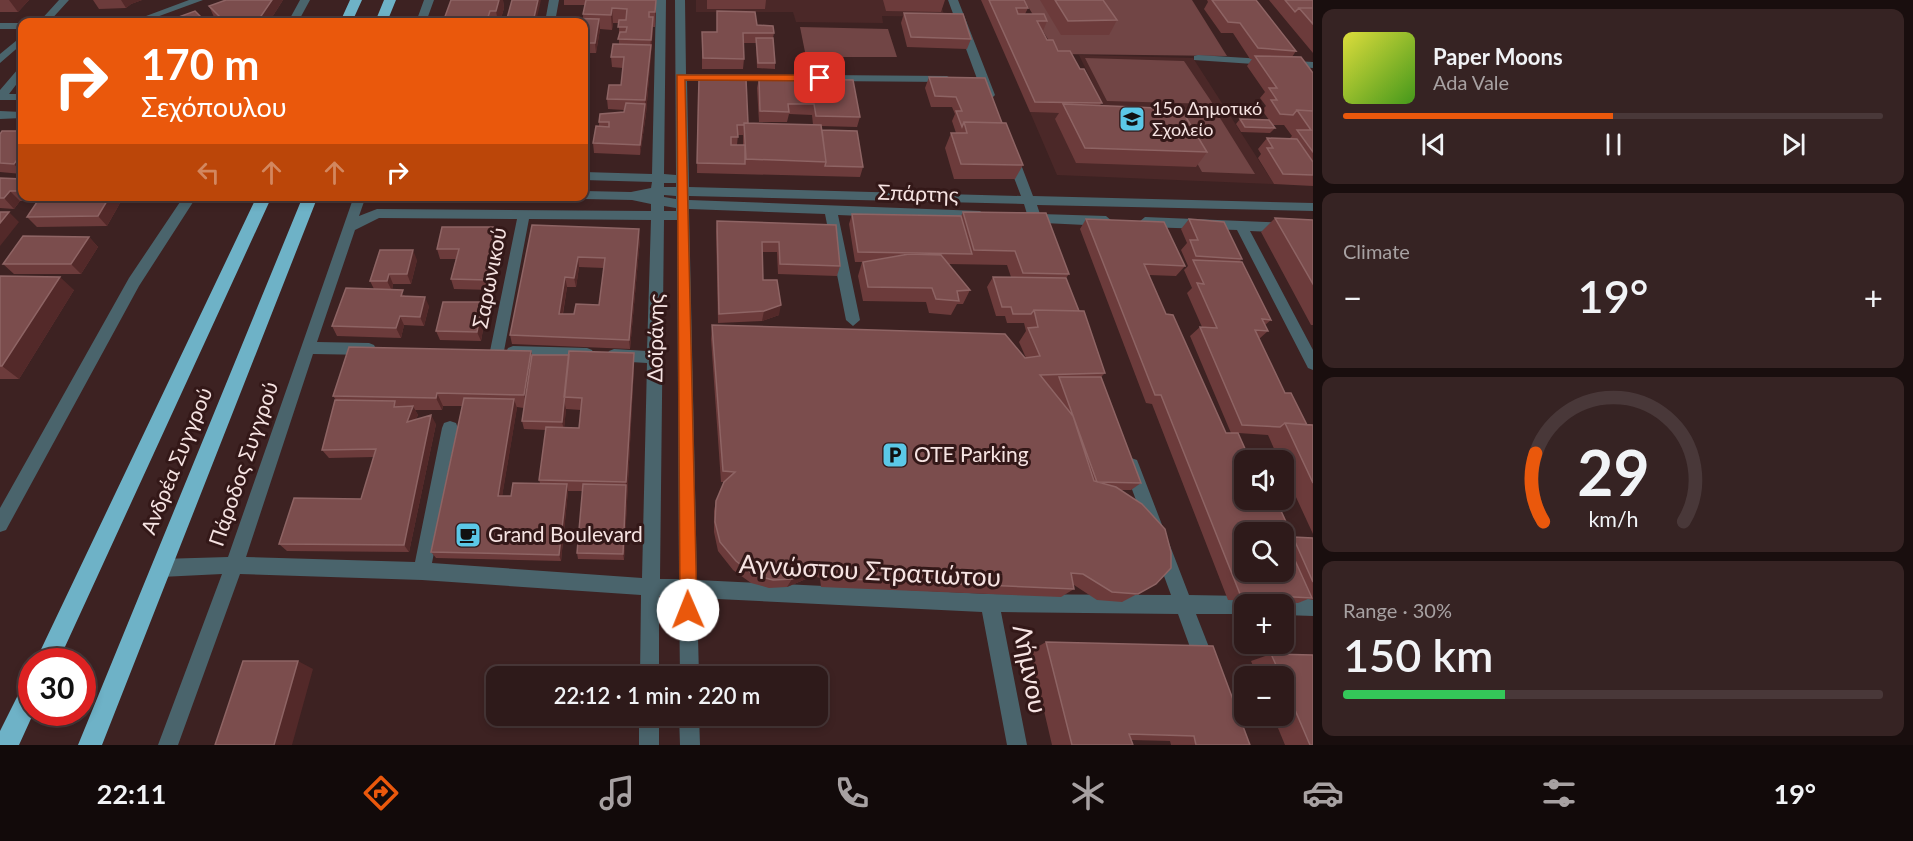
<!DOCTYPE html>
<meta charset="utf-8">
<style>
:root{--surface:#2e1a1a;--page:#362323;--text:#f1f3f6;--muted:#a7a1a2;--line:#493839;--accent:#ea580c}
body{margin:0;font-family:Lato,sans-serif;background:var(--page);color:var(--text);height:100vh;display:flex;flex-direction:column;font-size:22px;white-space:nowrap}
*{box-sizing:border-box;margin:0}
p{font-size:20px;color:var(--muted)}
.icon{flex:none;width:33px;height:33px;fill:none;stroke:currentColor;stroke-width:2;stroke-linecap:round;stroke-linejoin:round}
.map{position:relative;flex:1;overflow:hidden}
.panel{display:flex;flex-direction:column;gap:9px;padding:9px;background:#190e0e;width:600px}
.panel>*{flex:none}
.banner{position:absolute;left:18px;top:18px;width:570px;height:183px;border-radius:12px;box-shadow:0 3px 9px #0003,0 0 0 2px var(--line);background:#ea580c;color:#fff;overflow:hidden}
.controls{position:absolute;left:1234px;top:450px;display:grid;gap:12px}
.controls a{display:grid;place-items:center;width:60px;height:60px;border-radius:12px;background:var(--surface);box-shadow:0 3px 9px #0003,0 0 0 2px var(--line);font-size:30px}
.speed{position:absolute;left:18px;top:648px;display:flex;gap:12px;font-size:30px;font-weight:700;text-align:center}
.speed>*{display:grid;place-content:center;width:78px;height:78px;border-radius:50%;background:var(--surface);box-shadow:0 3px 9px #0003,0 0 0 2px var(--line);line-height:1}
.speed .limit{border:9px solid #d22;background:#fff;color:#111}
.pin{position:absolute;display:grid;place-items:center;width:51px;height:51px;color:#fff;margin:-26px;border-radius:12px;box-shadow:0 3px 9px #0006}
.me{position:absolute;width:66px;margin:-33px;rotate:359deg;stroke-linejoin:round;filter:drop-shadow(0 0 4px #0008)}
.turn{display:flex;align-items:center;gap:21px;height:126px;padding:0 24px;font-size:27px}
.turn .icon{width:78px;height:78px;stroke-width:2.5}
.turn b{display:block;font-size:42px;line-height:51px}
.lanes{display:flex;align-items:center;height:57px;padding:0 24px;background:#0003;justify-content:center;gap:30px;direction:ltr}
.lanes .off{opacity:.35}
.big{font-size:45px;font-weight:600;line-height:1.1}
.panel .card{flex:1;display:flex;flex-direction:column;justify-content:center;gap:9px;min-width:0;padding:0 21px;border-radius:12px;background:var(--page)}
.panel .dial{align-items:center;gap:0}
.dial svg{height:156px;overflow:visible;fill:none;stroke:var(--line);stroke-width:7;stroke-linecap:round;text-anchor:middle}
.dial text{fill:var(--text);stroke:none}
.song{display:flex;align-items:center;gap:18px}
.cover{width:72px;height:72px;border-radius:9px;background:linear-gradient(135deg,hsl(60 70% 55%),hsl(100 70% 35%))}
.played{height:6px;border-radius:3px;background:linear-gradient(90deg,var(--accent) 50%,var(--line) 50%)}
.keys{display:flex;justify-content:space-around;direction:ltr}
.heat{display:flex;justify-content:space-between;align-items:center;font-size:33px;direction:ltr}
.charge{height:9px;border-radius:4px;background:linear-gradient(90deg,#34c759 30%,var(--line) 0)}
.trip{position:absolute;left:486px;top:666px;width:342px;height:60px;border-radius:12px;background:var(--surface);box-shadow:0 3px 9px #0003,0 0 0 2px var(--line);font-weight:600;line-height:60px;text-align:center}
.tabs{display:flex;height:96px;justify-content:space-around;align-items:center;background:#120a0a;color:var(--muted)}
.tabs .icon{width:42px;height:42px}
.tabs .current{color:var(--accent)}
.tabs b{font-size:27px;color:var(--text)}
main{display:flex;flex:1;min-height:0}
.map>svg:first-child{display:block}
</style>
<main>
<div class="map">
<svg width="1313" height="745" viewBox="0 0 1313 745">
<rect width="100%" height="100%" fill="#3d2222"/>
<path fill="#4b2828" d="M696,0H939L945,17L882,16L883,23L796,22L793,12H696Z
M1079,55L1193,58L1274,184L1057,175L1030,112L1107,113Z"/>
<path fill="#714545" d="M1024,0H1192L1227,56L1057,54Z
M800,27L888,29L897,57H806Z
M1085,58L1184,61L1213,104L1107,101Z
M1166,108L1215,110L1255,174L1202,172Z"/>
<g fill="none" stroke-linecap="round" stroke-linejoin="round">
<path fill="#4a646c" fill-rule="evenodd" d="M59,0H69L49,22H39Z
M189,0H203L143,22H130Z
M300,0H310L298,22H288Z
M424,0H434L426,22H416Z
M549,0H559L555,22H545Z
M656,0H666L664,174L676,175L675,0H685L686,74L947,76L952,79L947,82L687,80L689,187L1021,196L1005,154L1011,150L1017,154L1033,196L1313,203V211L1037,205L1040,214L1106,216L1112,221L1106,226L1044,223L1046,230L1040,235L1035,233L1031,223L1023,221L1022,218L1027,214L1024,204L689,196V200L980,211L986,216L980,221L838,215L860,320L853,326L846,320L825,214L689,209L697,580L990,594L1171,595L1123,465L1125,460L1131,458L1137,460L1139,465L1189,595L1245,596L1251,599L1254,604H1245V614H1196L1216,665L1213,672L1206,675L1199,672L1178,614L1001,612L1027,745H1007L982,612L697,598L699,676H680L679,597L659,596V676H640L641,595L422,580L240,574L178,745H158L222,574L161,577L155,574L152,568L155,562L161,559L228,557L354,196H366L359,216L377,209L651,211V204L632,200L584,199L579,196H584V191L631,192L651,188L652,182L584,180V172L652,174ZM664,183H676V187H664ZM664,195L676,196V199L664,197ZM664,206L676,208V211H664ZM379,218L517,219L490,351L492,355H502L504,351L529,219L651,220L647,351L614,349L609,351L607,355L609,359L614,361L647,363L642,578L432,563L458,428L456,423L450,421L444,423L442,428L415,562L246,557L313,354L369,355L374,353L376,349L374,345L369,343L317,342L355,230ZM664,220H677L679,579H660Z
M948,0H958L995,95L993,97L989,98L983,95Z
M0,23H22V29H0Z
M22,36V44L0,63V54Z
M1198,55L1313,62V68L1194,60V56Z
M22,68V77L9,94H22V100H0V90L18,69Z
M0,111L22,112V118L0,119Z
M184,196H197L139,286L6,530L0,532V508L129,278Z
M1145,217L1313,224V234L1250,231L1313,350V370L1308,368L1237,230L1145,227L1139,222Z
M513,346L587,348L592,350L594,354L592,358L587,360L513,358L508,356L506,352L508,348Z
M1284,597L1313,598V616L1284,615V604H1275L1278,600Z
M639,716H659V745H639Z
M679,716H699L700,745H680Z"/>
<path fill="#6eb2c7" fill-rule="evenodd" d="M350,0H362L352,22H340Z
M384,0H396L387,22H375Z
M257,196H272L58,662H35Z
M303,196H318L102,745H78Z
M32,680V712H34L19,745H0V731L24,683Z"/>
</g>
<path fill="#6c3b3b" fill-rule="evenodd" d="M0,0H29L18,12H0Z
M93,0H142L131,4L126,8L99,9Z
M283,0L269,22H220L214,17L209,6Z
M451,0H503L504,8L500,22H443Z
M564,0H656L655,27H653L646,114L640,155L594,153L593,143L599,127V122L624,112V110L608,109L607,99L621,85L623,68L612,67L611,57L619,44V23H613L612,30L600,29L596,53H584L583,14L585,5H564Z
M707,0H766L765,9H707Z
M883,0H945L941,12L886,11Z
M981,0H1024L1028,8L1025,14L1047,21L1043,31L1047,40L1080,69L1102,103L1100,105L1207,152L1196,167L1076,163L1055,119L1059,113L1030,112Z
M1040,0H1103L1117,20L1109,35H1061Z
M1207,0H1256L1296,51L1292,57L1313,73V186L1274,184L1258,158L1261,154L1258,149L1267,138L1289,139L1292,136L1284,125H1273L1275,128L1270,133L1241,132L1236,124L1240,119L1269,120L1262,110L1266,106L1260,98L1265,92L1247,66L1252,59H1250L1233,33H1221L1204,9L1208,2Z
M1269,0H1313V53L1288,23Z
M717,11L757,25L774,33L773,38L775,63V69L757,68L756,43H743L744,59L743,69H702V32H717Z
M904,13L971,39L967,49L907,47L901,23Z
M929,77L1002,123L1023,165L1015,179H954L945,148L951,133H956L952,121L955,114L952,107H931L925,88Z
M759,78L860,117L857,127L821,126L822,130L863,167L860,177L697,173L698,88L748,123L813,125L812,115L789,114L787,122H759L757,88ZM738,135H743V145H737Z
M22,131V174L0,172V134Z
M0,178L22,179L27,201H20L14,209L0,208Z
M41,196H124L107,226L37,227L27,217Z
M963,212L1069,274L1066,278L1079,311L1105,373L1101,377L1141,483L1131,490H1121L1156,584L1122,602L1097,600L1074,585V589L1061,597L821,587L820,578L813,576L787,587L769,588L751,583L733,570L718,551L714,532V511L716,501L724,482H721L711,339L712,325L1026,358L1019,342L1026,331L1024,323H1007L1005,316H996L987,287L993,277H1011L1007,265L948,264L970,290L963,304H957L951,315L929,313L926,302L863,301L858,276L862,262H855L849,224L852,214L961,216Z
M1275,218L1313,220V325H1311L1261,232Z
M1086,219L1185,266L1176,276L1149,275L1166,314L1226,433H1231L1190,336L1200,327H1202L1187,293L1192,288L1184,270L1188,266L1181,250L1187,243L1181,229L1189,219L1242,259L1239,262L1271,320L1265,325L1268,331L1259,339L1285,393L1307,425H1313V534L1284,471V460H1279L1268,435L1238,433L1245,460L1287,524L1280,528L1286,540L1293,537L1313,538V600L1308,599L1298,603L1228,600L1152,404L1146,403L1080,229Z
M717,221L836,225L840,266L837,276L778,274L777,252H762L763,280L779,315L762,321L718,323L716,231Z
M532,225L640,239L630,349L512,344L510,335ZM579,267L604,268L599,305L574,314H563L567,287H576Z
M89,237L98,247L81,274H14L3,264Z
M502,237L491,290L454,289L451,279L456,259H440L437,249Z
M417,260L411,284H393L392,290L429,306L424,326L404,325L401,338L337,336L332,326L374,289L370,281Z
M0,276L74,290L19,379H0Z
M486,312L481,341L440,340L436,331Z
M531,351L532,355L634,366L624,560L578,559L577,553L583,491H568L561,561L436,558L431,552L462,406H443L442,410H415L418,415L416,419L436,424L409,552L287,551L279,544L361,499L374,457L329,458L322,450L336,400L333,396ZM517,407L524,408L522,421L524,429L546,430L539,480L540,483L511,496H502ZM566,409L581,410L579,428H564Z
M1046,642L1250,745H1171L1170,741L1131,740L1133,745H1052L1030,651Z
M1271,654L1313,655V745H1285L1273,716H1284V676H1257L1251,661Z"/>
<path fill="#532929" d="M9,0H29L18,12Z
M121,0H142L131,4L126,8Z
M272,0H283L269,22H257Z
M499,0H503L504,8L500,22H498L496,11Z
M538,0H541L536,22H533Z
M656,0V9L655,27V12Z
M612,8L613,23L612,30L611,15Z
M653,17V32L646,114L640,155V145L645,104Z
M599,19L600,29L596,53L595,43Z
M22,153V173L14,164Z
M22,184V196H30L27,201L17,191Z
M10,191L20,201L14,209L4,198Z
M110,196H124L107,226L98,216Z
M9,212L19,222L0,246V223Z
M500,227L502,237L491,290L488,280Z
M639,229L640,239L630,349L629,340Z
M89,237L98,247L81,274L71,264Z
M413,250L417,260L411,284L407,274Z
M578,257L579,267L576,287L574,278Z
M389,274L393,284L392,291L387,281Z
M60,277L74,290L19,379L2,366Z
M565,277L567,287L561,323L559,314Z
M425,297L429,306L424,326L420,317Z
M483,302L486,312L481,341L477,332Z
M781,305L779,315L762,321L764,311Z
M400,316L404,325L401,338L396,328Z
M531,351L534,364L527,408L524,395Z
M634,353V366L624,560L623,554L626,482Z
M437,393L443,406L442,410L436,398Z
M514,399L517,408L501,503L498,496Z
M564,400L566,409L564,430L562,422Z
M413,406L418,415L411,430L407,422Z
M431,415L436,424L409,552L404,545Z
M567,484L568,491L561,561L559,555Z
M818,567L813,576L787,587L792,579Z
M298,661L313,669L292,745H274Z"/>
<path fill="#7b4d4d" stroke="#8e6464" stroke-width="1.5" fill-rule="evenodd" d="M226,0H272L257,22H220L222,19L209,6Z
M451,0H499L496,11H490L488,17H495L493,22H443Z
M512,0H538L533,22H506Z
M586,0H656L655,12H649V17H653L651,40L618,39L620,32H626L627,27H618L619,20H626L627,9L612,8L611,15L583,14Z
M989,0H1024L1028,8H1016L1018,14H1044L1047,21H1037L1047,40H1053L1058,51H1070L1080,69H1084L1102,103L1035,102Z
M1055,0H1103L1117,20L1068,21Z
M1212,0H1256L1296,51L1258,48L1240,23L1228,22Z
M1285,0H1313V8H1299L1295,12Z
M1299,8H1313V24Z
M195,11L205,21L200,22H165Z
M717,11L755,12L757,25L773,26L774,33H743L744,59L703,58L702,32H717Z
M904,13L963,14L971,39L911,37Z
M557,18L599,19L595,43H584V22H556Z
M756,38H773L775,63H758Z
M613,44L651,45L645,100L607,99L609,85H621L624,57H611Z
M1255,56L1301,57L1313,73V111L1297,110L1293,115L1280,114L1271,100H1277L1269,88H1277Z
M929,77L985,78L1002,123L964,122L962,127L956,111H962L956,97L935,96Z
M699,78L746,79L748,123H744V125H737L738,137H731V145H745V164L697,163Z
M759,78L853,80L860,117L816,116L814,104H788L789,112L760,111Z
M626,103L645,104L640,145L593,143L596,126L609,127V122H599L600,114L624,112Z
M1063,104L1181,109L1207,152L1085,148Z
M1297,110L1313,111V152L1297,130H1311Z
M1240,119L1269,120L1275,128L1245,127Z
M964,122L1006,123L1023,165L961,164L951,133H967Z
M744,123L821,125L826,162L746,159Z
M822,130L857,131L863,167L825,166L826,162Z
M2,131H22V153L14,164L0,163V134Z
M1267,138L1297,139L1313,162V175L1283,174L1267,148H1273Z
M0,178L22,179V184L17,191H10L4,198H0Z
M41,196H110L98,216L27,217Z
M0,212H9L0,223Z
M963,212L1046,213L1069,274L1023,273L1015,251L974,250Z
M852,214L961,216L972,254L858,252Z
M1275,218L1313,220V284Z
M1086,219L1164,222L1185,266L1144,264L1166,314L1173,315L1226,433H1238L1250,460H1245V500H1276L1287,524H1279L1283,532H1245V572H1284V536L1312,598L1240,594L1161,395H1155Z
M1189,219L1224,222L1242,259L1196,256L1190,240H1198Z
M717,221L836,225L840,266L780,264L779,242H762L763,280H777L781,305L764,311L719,314Z
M532,225L639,229L629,340L510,335ZM578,257L605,258L599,305L576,304L574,314H559L565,277L574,278Z
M442,227H500L488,280L451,279L459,249H437Z
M23,236L89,237L71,264H3Z
M380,250H413L407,274H389L387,281H370Z
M909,254L941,255L970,290L957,291L959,301L936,299L932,288L868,287L863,262Z
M1193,260L1242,262L1271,320L1262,319L1268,331L1255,330L1285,393H1291L1307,425L1285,423L1280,427L1242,425L1200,327L1217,328L1197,283L1204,284Z
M0,276L60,277L2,366H0Z
M993,277L1066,278L1079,311L1034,310L1031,314H1013L1011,307H1002Z
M346,288L403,290L401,296L425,297L420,317L400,316L396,328L332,326Z
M443,302H483L477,332L436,331Z
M1034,310L1084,311L1105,373L1040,375L1073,416L1094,481L1116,487L1142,504L1165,529L1171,552V568L1156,584L1138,594L1112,592L1083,574L1071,573L1074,589L826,578L825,569L818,567L792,579L773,580L754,575L736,561L720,542L715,522L716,501L724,482L735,472L723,471L712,325L1005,334L1025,358L1040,356L1028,328L1038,327Z
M349,347L531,351L524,395L437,393L436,398L333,396Z
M569,351L634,353L626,482L539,480L546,427L579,428L582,398L564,397Z
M532,355H569L562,422L522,421Z
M1059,377H1101L1141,483L1097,482Z
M464,398L514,399L498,496H511L513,483L567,484L559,555L431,552Z
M335,400L395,401L394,407L413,406L407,422L431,415L404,545L279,544L294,498L361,499L376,449L322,450Z
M1285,423L1313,425V483Z
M583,484L626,485L623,554L577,553Z
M1293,537L1313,538V582Z
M1046,642L1213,646L1250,745H1196L1194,736L1129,734L1133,745H1072Z
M1271,654L1313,655V745H1310L1284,684V676H1281Z
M243,661H298L274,745H215Z"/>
<path fill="#ea580c" stroke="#983908" stroke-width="1.5" d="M677,75H820L825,78L820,81L685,80L697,610L694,616L688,619L682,616L680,610Z"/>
<defs>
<g id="school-square" transform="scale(1.35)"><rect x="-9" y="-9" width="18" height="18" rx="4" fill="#5bc8e7" stroke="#331818"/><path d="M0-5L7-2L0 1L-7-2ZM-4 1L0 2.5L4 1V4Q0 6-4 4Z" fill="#111"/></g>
<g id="parking-square" transform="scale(1.35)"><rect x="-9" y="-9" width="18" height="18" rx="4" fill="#5bc8e7" stroke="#331818"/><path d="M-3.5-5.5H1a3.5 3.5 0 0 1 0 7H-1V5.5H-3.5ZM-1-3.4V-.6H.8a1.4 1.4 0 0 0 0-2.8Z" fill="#111"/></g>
<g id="cafe-square" transform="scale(1.35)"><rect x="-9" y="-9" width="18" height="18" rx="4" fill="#5bc8e7" stroke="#331818"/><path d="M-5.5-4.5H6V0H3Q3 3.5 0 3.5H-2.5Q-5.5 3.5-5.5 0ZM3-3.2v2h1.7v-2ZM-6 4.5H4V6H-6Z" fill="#111"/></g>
</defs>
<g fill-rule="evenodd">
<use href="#school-square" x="1132" y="119"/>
<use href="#parking-square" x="895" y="455"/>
<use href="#cafe-square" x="468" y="535"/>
</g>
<g text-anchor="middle" stroke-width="6" stroke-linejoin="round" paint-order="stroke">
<g font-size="18" fill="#f6e3e2" stroke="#331818" text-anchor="start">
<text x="1152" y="115">15ο Δημοτικό<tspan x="1152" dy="21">Σχολείο</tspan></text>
</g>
<g font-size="21" fill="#f6e3e2" stroke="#331818">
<text transform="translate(918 194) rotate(2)" y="7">Σπάρτης</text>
<text transform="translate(490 278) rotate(-79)" y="7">Σαρωνικού</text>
<text transform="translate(656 338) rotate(-89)" y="7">Δοϊράνης</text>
<text transform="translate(177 461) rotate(-68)" y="7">Ανδρέα Συγγρού</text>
<text transform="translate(244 464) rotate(-71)" y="7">Πάροδος Συγγρού</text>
</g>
<g font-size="21" fill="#f6e3e2" stroke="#331818" text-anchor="start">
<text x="914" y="462">OTE Parking</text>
<text x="488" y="542">Grand Boulevard</text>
</g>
<g font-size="26" fill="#f6e3e2" stroke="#331818">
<text transform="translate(870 571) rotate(3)" y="9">Αγνώστου Στρατιώτου</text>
<text transform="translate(1030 669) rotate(79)" y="9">Λήμνου</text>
</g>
</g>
</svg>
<div class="controls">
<a><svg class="icon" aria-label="sound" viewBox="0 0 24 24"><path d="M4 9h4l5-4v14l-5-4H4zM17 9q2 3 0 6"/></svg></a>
<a><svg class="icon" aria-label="search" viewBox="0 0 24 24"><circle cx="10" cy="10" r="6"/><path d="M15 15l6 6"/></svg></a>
<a>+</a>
<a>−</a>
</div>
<div class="speed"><div class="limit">30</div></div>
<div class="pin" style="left:820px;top:78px;background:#d93025"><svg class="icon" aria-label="arrive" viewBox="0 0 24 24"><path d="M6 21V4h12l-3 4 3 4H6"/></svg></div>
<svg class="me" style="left:688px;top:610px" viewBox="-20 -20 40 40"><circle r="19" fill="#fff"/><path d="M0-13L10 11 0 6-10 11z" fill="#ea580c"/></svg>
<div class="trip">22:12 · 1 min · 220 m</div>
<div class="banner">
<div class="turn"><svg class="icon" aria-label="right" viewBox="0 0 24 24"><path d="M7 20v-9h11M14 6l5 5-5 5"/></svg><div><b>170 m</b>Σεχόπουλου</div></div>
<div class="lanes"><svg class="icon off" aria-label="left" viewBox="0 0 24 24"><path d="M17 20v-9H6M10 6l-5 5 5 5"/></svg><svg class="icon off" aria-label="ahead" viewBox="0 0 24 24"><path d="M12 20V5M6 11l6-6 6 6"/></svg><svg class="icon off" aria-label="ahead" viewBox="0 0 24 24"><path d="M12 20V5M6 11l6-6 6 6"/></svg><svg class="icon" aria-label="right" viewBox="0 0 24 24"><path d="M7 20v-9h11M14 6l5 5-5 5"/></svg></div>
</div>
</div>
<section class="panel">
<div class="card">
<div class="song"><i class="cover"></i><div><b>Paper Moons</b><p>Ada Vale</p></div></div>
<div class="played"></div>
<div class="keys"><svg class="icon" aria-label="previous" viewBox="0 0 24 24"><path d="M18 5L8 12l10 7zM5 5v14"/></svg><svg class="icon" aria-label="pause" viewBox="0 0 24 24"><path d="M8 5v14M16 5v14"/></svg><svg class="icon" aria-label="next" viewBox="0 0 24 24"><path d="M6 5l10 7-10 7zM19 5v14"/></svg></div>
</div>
<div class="card"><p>Climate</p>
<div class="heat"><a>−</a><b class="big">19°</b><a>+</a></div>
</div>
<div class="card dial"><svg viewBox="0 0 100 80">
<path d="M14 69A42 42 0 1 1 86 69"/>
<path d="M14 69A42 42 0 0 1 10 34" stroke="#ea580c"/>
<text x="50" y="56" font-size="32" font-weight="700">29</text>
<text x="50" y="72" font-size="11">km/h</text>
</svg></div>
<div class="card"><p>Range · 30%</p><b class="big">150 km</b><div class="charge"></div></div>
</section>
</main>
<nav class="tabs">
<b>22:11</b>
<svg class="icon current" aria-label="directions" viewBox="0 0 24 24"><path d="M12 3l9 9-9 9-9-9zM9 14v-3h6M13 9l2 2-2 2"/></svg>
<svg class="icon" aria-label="music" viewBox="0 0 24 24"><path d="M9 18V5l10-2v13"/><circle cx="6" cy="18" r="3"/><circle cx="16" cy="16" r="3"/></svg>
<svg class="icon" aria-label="phone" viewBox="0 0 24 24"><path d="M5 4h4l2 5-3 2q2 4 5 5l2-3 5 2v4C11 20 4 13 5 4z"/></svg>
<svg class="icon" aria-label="climate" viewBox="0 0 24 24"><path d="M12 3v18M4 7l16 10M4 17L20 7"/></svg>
<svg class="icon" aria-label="car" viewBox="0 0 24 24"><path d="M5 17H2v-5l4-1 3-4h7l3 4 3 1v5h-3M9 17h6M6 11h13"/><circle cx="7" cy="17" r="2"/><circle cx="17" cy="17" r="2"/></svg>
<svg class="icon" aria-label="filters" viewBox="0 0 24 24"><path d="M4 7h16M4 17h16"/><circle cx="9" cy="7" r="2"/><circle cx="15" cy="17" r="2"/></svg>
<b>19°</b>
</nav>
